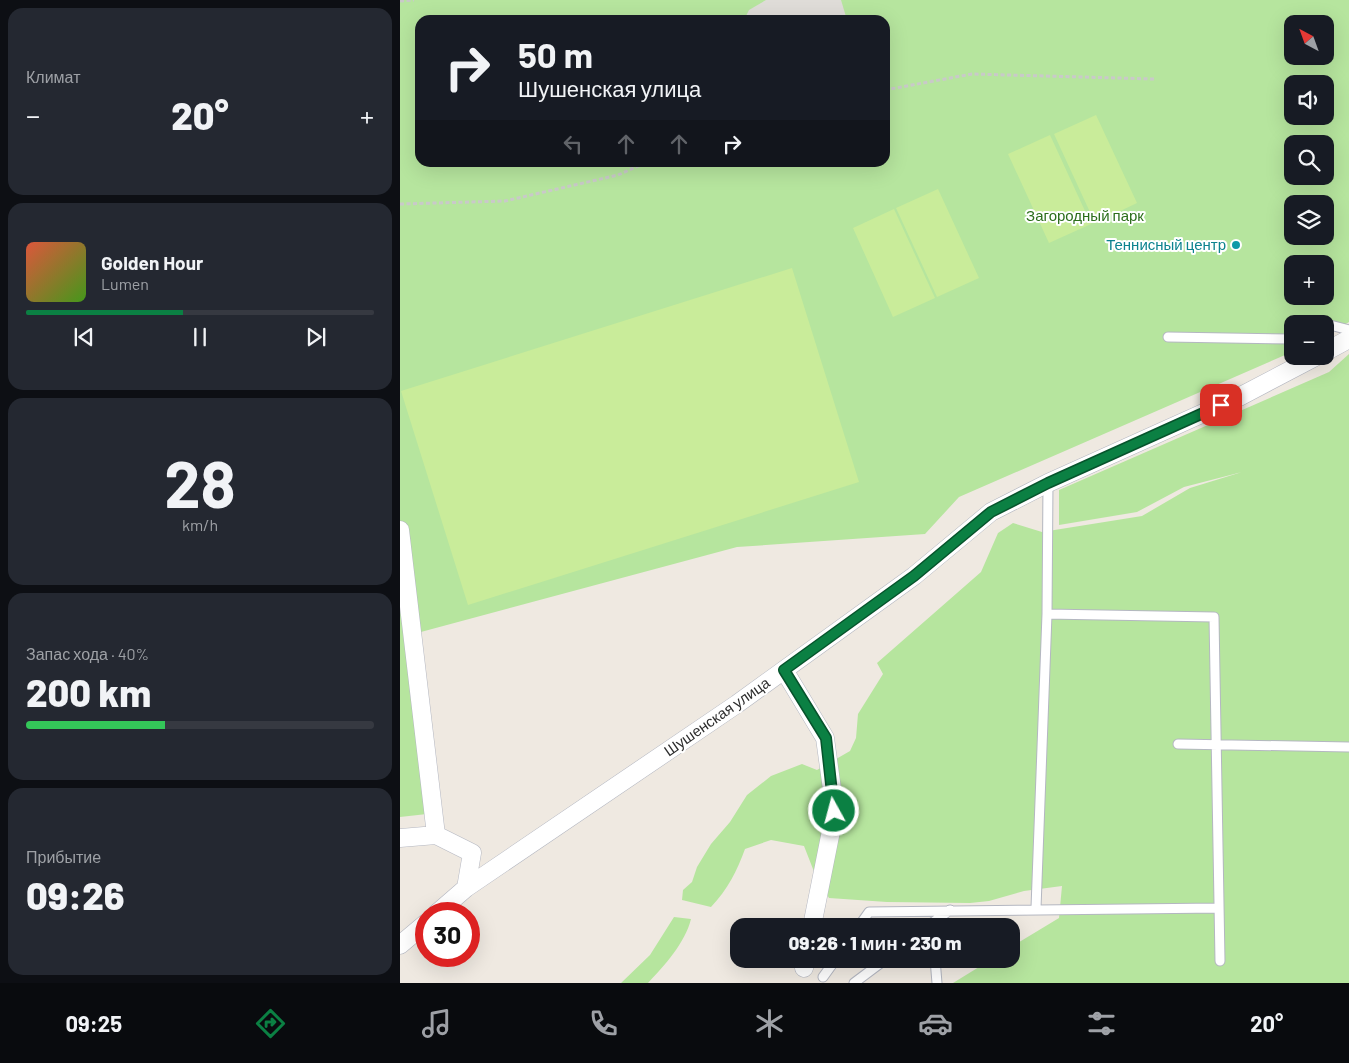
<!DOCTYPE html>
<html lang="ru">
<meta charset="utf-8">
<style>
:root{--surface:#171b24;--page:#242831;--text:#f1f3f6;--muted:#9ea1a6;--line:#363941;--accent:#0b8043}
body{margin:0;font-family:Barlow,sans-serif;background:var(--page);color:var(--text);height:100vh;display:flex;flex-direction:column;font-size:19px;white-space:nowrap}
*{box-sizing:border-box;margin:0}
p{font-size:16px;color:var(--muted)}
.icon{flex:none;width:28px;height:28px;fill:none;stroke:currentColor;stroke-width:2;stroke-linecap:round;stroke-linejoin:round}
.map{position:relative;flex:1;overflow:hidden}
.side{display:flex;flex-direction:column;gap:8px;padding:8px;background:#0d0f14;width:400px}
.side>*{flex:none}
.banner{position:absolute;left:15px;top:15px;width:475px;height:152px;border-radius:15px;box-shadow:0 5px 20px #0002;background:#171b24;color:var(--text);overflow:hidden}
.needle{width:32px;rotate:319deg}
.fabs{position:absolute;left:884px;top:15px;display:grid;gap:10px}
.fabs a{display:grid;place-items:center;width:50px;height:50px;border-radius:10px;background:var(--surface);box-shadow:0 5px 20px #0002;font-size:25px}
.speed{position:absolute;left:15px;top:902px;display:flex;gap:10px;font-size:25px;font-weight:700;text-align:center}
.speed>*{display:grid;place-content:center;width:65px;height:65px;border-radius:50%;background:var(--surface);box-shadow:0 5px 20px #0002;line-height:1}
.speed .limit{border:8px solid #d22;background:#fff;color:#111}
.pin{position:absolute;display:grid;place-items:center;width:42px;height:42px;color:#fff;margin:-21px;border-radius:10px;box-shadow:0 2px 8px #0006}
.me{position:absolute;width:55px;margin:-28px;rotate:353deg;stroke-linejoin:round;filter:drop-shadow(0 0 4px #0008)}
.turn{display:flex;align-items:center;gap:18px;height:105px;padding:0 20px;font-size:22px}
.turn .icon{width:65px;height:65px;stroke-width:2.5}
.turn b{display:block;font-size:35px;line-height:42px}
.lanes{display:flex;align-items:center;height:48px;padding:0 20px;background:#0003;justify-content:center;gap:25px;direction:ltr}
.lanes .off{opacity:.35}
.big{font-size:38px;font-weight:800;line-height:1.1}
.side .tile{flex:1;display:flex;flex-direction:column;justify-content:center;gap:8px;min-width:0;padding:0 18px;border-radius:15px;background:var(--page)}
.side .dial{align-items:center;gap:0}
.dial b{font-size:65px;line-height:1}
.song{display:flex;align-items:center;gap:15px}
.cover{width:60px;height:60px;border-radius:8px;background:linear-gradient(135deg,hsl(10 70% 55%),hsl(100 70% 35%))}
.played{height:5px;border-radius:2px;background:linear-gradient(90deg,var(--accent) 45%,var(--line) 45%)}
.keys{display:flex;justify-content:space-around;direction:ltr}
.heat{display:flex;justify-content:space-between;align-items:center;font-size:28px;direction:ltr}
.charge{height:8px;border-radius:4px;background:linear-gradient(90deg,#34c759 40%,var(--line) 0)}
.trip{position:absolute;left:330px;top:918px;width:290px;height:50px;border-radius:15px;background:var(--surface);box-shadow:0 5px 20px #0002;font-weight:800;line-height:50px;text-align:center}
.tabs{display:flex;height:80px;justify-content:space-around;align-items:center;background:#090b0e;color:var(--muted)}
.tabs .icon{width:35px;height:35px}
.tabs .active{color:var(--accent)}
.tabs b{font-size:22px;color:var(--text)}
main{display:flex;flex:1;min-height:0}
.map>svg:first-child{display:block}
</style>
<main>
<section class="side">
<div class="tile"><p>Климат</p>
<div class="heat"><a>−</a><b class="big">20°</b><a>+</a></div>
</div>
<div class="tile">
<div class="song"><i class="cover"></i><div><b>Golden Hour</b><p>Lumen</p></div></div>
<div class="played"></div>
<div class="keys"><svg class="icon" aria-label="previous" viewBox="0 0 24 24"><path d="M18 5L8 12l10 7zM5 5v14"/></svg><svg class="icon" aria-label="pause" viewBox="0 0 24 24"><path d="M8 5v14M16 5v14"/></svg><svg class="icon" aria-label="next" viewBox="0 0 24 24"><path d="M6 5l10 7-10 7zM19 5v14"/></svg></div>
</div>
<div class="tile dial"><b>28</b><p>km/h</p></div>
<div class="tile"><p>Запас хода · 40%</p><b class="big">200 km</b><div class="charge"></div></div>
<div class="tile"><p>Прибытие</p><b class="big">09:26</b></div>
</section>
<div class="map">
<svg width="949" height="983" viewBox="0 0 949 983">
<rect width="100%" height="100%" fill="#efe9e1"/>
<path fill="#b6e59e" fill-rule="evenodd" d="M0,0H949V322L925,336V324H892V352L559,497L525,534L337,547L6,636L27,814L0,817ZM20,20H485V162H20ZM892,24H925V56H892ZM892,84H925V116H892ZM892,144H925V176H892ZM892,204H925V236H892ZM892,264H925V296H892Z
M949,354V983H553L592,959H611V947L659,918L662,886L624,891L589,901L570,903L487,902L429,898L413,869L404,846L371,840L345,849C337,871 328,889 311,907L282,900L283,890L292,882L297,867L311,844L330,822L347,795L371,776L402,764L417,770L450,751L456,738L458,714L483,674L477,663L581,572L598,533L613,523L642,532L742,516L790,488L842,472L784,487L737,512L659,525V490L929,372Z
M274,917L291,919C285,943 265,965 248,983H221L250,955Z"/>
<path fill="#c9ec9a" d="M696,115L737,203L695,223L654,134Z
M650,135L691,224L649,243L608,154Z
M538,189L579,278L537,297L496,208Z
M494,209L535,298L493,317L453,228Z
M392,268L459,482L68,605L1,391Z"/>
<path fill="#dfdcd8" d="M366,0H441L447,20H344L349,10Z"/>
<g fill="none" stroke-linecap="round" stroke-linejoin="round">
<g stroke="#b4b7c1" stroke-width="11">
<path id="service" d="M925,327L930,325L949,330
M768,337L892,339
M647,614L814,617L820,961
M778,744L949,747
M636,908L647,614L648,483
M459,926L469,912L819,908
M528,926L550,910
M535,959L537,983
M423,977L436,959
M454,983L486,959"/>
</g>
<g stroke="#b4b7c1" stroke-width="19">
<path id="minor" d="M925,352L949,339
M0,530L36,835
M384,670L425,738L435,811L412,926
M0,838L36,835L72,853L66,888
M36,914L66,888L337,704L514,576L591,512L648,483L839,397L917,356
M0,945L26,923
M404,968L406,959"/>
</g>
<path stroke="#c9c9c9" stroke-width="3" stroke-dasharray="4 2.5" stroke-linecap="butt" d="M0,1L14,0
M485,90L572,74L754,79
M0,204L105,201L218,175L247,162"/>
<use href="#service" stroke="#fff" stroke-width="9"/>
<use href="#minor" stroke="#fff" stroke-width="18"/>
</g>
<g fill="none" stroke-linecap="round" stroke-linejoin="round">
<g stroke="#07532c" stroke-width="12">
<path id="route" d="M434,811L426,738L384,670L514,576L591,512L648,483L821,405"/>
</g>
<use href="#route" stroke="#0b8043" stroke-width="9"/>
</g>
<circle fill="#0f9aa8" stroke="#fff" stroke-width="2" cx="836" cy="245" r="5"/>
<g text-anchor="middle" stroke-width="4" stroke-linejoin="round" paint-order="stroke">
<g font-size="15" fill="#2c6e1b" stroke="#fff">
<text x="685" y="221">Загородный парк</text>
</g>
<g font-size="15" fill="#0d838f" stroke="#fff" text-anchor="end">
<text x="826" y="250">Теннисный центр</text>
</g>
<g font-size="15" fill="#2e2e2e" stroke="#fff">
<text transform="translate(317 717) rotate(-35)" y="5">Шушенская улица</text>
</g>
</g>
</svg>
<div class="fabs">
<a><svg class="needle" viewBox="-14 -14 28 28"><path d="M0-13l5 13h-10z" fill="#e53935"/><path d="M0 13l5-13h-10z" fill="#9ea1a6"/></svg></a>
<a><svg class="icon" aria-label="sound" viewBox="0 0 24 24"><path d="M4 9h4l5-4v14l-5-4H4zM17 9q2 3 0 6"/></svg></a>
<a><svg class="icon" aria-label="search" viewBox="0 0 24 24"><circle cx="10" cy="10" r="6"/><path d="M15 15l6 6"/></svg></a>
<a><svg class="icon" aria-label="layers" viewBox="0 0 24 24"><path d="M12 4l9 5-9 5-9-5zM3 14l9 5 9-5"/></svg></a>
<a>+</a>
<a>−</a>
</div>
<div class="speed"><div class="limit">30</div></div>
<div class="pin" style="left:821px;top:405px;background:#d93025"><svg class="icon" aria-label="arrive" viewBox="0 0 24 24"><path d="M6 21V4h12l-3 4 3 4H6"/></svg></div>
<svg class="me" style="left:434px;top:811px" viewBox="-20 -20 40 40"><circle r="17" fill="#0b8043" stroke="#fff" stroke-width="3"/><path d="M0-11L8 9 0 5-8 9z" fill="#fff"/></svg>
<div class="trip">09:26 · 1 мин · 230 m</div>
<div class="banner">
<div class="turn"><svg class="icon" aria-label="right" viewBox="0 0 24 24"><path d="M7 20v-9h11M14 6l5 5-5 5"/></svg><div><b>50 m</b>Шушенская улица</div></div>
<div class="lanes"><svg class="icon off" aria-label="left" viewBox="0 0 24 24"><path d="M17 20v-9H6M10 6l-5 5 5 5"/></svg><svg class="icon off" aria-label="ahead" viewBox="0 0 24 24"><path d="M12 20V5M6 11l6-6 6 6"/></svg><svg class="icon off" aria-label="ahead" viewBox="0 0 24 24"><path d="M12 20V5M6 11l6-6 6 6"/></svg><svg class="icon" aria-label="right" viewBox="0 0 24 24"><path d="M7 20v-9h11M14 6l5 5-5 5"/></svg></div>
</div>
</div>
</main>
<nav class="tabs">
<b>09:25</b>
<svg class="icon active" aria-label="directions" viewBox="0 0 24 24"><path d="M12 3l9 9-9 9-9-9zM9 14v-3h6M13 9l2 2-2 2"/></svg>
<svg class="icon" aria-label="music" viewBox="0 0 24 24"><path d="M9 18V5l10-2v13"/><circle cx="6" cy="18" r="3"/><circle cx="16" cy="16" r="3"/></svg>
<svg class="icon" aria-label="phone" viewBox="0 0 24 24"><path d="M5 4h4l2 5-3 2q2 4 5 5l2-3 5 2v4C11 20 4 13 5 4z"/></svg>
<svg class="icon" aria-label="climate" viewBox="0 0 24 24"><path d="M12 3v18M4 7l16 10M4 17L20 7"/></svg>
<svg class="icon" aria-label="car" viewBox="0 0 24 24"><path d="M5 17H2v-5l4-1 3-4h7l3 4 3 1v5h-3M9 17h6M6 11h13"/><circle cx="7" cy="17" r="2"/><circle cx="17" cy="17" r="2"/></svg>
<svg class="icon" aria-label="filters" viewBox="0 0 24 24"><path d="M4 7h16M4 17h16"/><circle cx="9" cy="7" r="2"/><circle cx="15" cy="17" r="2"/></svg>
<b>20°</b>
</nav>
